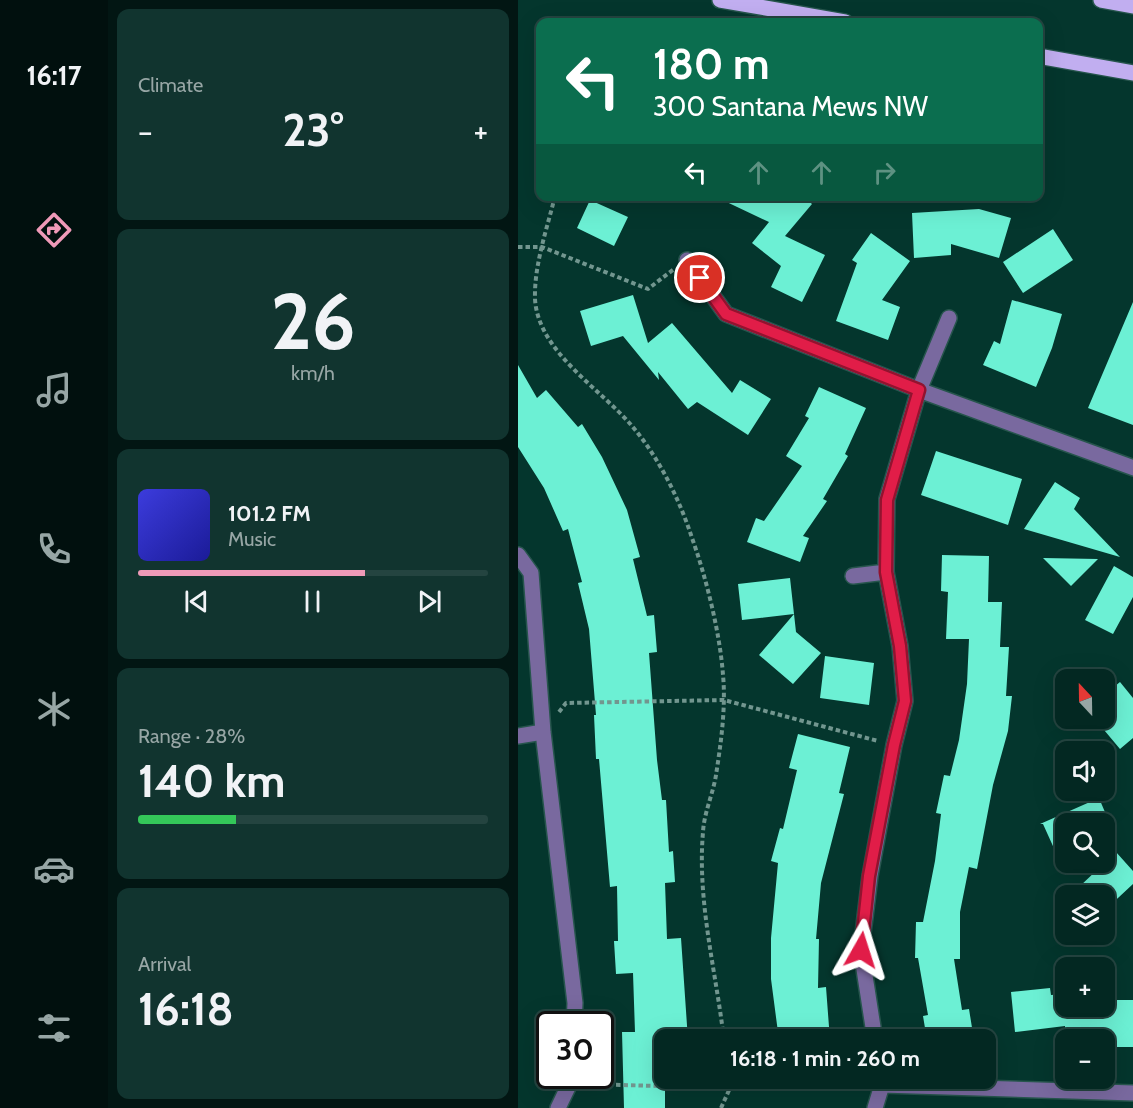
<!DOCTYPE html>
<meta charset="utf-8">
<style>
:root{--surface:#032822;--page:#11342f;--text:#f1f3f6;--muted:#97a6a5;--line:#244440;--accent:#ef9ab8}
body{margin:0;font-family:Cabin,sans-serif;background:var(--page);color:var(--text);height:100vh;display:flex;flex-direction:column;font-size:22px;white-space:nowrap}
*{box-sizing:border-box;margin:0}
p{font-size:20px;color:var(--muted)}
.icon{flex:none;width:33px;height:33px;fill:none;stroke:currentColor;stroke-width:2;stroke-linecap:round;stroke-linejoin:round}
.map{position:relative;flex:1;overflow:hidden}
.details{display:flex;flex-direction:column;gap:9px;padding:9px;background:#021613;width:410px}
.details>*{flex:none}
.hud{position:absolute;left:18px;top:18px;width:507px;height:183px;border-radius:12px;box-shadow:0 6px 24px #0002,0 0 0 2px var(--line);background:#0b6e4f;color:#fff;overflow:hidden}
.needle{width:39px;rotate:338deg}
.buttons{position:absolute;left:537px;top:669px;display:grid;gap:12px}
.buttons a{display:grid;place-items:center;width:60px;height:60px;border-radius:12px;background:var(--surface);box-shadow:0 6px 24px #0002,0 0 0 2px var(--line);font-size:30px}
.speed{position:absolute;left:18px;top:1011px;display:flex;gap:12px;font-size:30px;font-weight:700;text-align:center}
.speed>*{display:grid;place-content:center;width:78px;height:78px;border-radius:50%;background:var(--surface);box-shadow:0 6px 24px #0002,0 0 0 2px var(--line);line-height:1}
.speed .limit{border:3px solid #111;border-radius:9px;background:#fff;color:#111}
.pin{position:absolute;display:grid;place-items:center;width:51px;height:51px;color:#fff;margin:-26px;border:3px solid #fff;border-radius:50%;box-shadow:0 2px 6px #0007}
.me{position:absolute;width:66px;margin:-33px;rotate:6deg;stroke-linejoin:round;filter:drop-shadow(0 0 4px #0008)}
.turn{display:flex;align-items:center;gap:21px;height:126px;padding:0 18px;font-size:27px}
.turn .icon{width:78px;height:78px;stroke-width:2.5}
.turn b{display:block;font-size:42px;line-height:51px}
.lanes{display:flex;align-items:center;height:57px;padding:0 18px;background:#0003;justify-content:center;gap:30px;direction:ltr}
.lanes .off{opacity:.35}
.big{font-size:45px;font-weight:700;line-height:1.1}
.details .widget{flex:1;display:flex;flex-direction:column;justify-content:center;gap:9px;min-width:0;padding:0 21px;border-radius:12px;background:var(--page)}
.details .dial{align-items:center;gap:0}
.dial b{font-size:78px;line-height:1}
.song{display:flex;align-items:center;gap:18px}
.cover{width:72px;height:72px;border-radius:9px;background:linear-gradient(135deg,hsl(240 70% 55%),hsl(240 70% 35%))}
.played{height:6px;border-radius:3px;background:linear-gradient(90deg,var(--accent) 65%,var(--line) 65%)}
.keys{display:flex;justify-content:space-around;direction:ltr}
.heat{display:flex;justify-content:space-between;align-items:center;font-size:33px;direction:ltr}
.charge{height:9px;border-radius:4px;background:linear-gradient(90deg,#34c759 28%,var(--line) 0)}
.trip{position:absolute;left:136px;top:1029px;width:342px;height:60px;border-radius:12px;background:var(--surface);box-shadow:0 6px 24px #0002,0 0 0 2px var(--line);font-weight:700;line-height:60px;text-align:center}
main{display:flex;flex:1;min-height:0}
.menu{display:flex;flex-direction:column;width:108px;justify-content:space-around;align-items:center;background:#01100e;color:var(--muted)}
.menu .icon{width:42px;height:42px}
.menu .active{color:var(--accent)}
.menu b{font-size:27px;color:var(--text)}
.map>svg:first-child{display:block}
</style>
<main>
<nav class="menu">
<b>16:17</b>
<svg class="icon active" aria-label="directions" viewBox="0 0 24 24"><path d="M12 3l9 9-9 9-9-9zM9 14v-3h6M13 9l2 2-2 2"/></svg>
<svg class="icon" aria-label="music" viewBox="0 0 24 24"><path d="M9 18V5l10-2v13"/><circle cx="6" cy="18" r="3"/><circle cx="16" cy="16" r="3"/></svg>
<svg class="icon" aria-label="phone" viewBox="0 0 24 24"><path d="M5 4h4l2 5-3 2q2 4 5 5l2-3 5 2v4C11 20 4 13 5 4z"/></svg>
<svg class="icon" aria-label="climate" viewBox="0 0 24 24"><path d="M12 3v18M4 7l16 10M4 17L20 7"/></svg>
<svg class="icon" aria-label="car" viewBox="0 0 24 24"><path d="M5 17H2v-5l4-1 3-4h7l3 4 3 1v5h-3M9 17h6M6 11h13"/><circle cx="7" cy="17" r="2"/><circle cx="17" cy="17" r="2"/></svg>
<svg class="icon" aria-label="filters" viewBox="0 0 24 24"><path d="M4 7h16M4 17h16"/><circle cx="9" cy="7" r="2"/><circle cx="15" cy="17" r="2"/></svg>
</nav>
<section class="details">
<div class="widget"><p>Climate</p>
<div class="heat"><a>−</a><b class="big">23°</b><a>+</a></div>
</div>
<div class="widget dial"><b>26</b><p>km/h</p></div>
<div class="widget">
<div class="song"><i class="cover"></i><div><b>101.2 FM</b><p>Music</p></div></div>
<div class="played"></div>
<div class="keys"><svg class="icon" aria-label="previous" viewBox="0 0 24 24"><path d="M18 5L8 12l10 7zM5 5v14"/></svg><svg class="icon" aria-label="pause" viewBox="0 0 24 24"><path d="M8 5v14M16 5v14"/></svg><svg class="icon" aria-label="next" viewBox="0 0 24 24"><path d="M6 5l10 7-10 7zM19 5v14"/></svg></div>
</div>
<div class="widget"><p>Range · 28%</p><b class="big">140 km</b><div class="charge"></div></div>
<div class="widget"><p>Arrival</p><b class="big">16:18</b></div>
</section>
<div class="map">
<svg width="616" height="1108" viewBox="0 0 616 1108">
<rect width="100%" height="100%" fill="#04362d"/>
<path fill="#6cf0d4" d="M196,196H285L294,204L267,236L307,255L284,302L253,287L263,266L234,243L251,222Z
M72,200L110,217L96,246L59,228Z
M461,209L493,218L481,258L433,244V255L396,258L394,213Z
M535,229L555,260L505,293L485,262Z
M353,233L392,261L364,300L382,307L370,340L318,321L339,263L334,260Z
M115,295L130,343L154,323L214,393L222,380L253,399L230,435L179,402L170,409L140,372L141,380L105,336L73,346L62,311Z
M494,300L544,314L534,348L518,387L465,365L476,341L482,344Z
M615,302V425L570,408Z
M0,365L19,398L28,390L60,427L64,424L84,457L109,510L122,557L115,559L129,616L136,615L139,652L131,653L139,760L144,800H148L151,852L155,851L157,882L147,883L149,939L163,938L170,1040H147V1108H106L104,1032H117L115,973L98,974L96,941H100L99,886L92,887L81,759H78L76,715H78L71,629L60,583L64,582L50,529L45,531L26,488L0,447Z
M301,387L348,408L327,454L330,456L305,499L309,501L285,536L291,538L282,562L229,542L238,518L246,521L284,466L268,456L291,418L287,416Z
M418,451L504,479L490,525L403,495Z
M537,482L562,498L556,509L602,557L506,529Z
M424,555L471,556L470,602H484L482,647H491L488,696H494L490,731L475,785L459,869L451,867L442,912V959H436L444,1010L451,1009L456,1040H409L405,1016L410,1015L400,958H397L398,922H405L417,861L423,814L418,813L426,775L432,776L441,740L449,684L451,639H428L430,592L423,591Z
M525,558L580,559L553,586Z
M596,566L615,577V597L595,634L567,620Z
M272,578L276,614L224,620L220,584Z
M276,614L278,632L303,653L275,684L241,655Z
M307,656L356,663L351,705L302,698Z
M602,682L615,698V738L602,749L576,718H586V695Z
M280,734L332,747L321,793L326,794L303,883L298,939H301L300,988L308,987L312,1040H261L253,979V938L260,863L253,861L262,828L265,829L279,770L271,768Z
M581,798L592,824H548V875L525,824H522Z
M598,852L615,871V884L586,911V896H569L561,887Z
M532,988L533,995L548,994V1006H588V1000H615V1047H587V1040H547V1026L497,1032L493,992Z"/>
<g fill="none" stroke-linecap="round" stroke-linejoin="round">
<g stroke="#27554d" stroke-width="18">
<path id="minor" d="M169,260L208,314L401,390L431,318
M0,555L13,573L25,732L57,1003L56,1024
M335,576L368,572
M0,736L25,732
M357,1040L343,950L352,876L376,745L387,701L382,646L368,572L369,499L401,390L616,468
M364,1085L616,1093
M40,1108L52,1083V1076
M357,1108L364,1085L363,1078"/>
</g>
<g stroke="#27554d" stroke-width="18">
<path id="primary" d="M202,0L327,22
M583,0L616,6
M520,56L616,73"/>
</g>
<path stroke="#72968f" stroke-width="4" stroke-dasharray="4.5 3" stroke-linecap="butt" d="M37,196C29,229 16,265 17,299C20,352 83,389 114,426C141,458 161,498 174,538C188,577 202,633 205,675C208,707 203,743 198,775C195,794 186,813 185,832C179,902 198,971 206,1040
M0,247H24L130,289L156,269
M41,712L48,703L206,700L360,741
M68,1084L212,1088L345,1085
M203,1108L212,1088L211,1078"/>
<use href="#minor" stroke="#79699f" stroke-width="15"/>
<use href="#primary" stroke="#c1aef0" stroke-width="15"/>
</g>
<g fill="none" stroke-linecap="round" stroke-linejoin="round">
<g stroke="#92132f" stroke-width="15">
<path id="route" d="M182,278L208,314L401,390L369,500L368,572L382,646L387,701L376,745L351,876L343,950"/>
</g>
<use href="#route" stroke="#e11d48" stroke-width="10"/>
</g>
</svg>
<div class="buttons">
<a><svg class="needle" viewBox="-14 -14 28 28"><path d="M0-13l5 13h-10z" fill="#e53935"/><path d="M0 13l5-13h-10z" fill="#97a6a5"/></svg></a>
<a><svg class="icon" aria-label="sound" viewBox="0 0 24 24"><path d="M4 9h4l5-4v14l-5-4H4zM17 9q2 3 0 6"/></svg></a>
<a><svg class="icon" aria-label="search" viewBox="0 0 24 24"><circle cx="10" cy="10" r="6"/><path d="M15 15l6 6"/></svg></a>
<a><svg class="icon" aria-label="layers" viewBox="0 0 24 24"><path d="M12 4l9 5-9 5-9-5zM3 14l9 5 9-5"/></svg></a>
<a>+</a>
<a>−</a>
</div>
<div class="speed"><div class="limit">30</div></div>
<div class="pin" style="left:182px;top:278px;background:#d93025"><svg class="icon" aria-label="arrive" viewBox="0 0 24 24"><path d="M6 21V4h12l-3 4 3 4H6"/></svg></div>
<svg class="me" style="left:343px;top:950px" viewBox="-20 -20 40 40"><path d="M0-17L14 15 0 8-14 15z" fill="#e11d48" stroke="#fff" stroke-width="4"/></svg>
<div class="trip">16:18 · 1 min · 260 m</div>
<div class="hud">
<div class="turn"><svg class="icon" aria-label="left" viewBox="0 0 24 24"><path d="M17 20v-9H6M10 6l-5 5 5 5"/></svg><div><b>180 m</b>300 Santana Mews NW</div></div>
<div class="lanes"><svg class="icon" aria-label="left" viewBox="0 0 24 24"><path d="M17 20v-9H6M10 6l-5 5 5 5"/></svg><svg class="icon off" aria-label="ahead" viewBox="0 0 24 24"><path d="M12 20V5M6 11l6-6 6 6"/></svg><svg class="icon off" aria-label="ahead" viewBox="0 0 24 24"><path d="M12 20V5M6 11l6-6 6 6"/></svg><svg class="icon off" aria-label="right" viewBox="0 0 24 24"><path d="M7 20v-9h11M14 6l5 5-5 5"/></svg></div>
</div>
</div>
</main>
